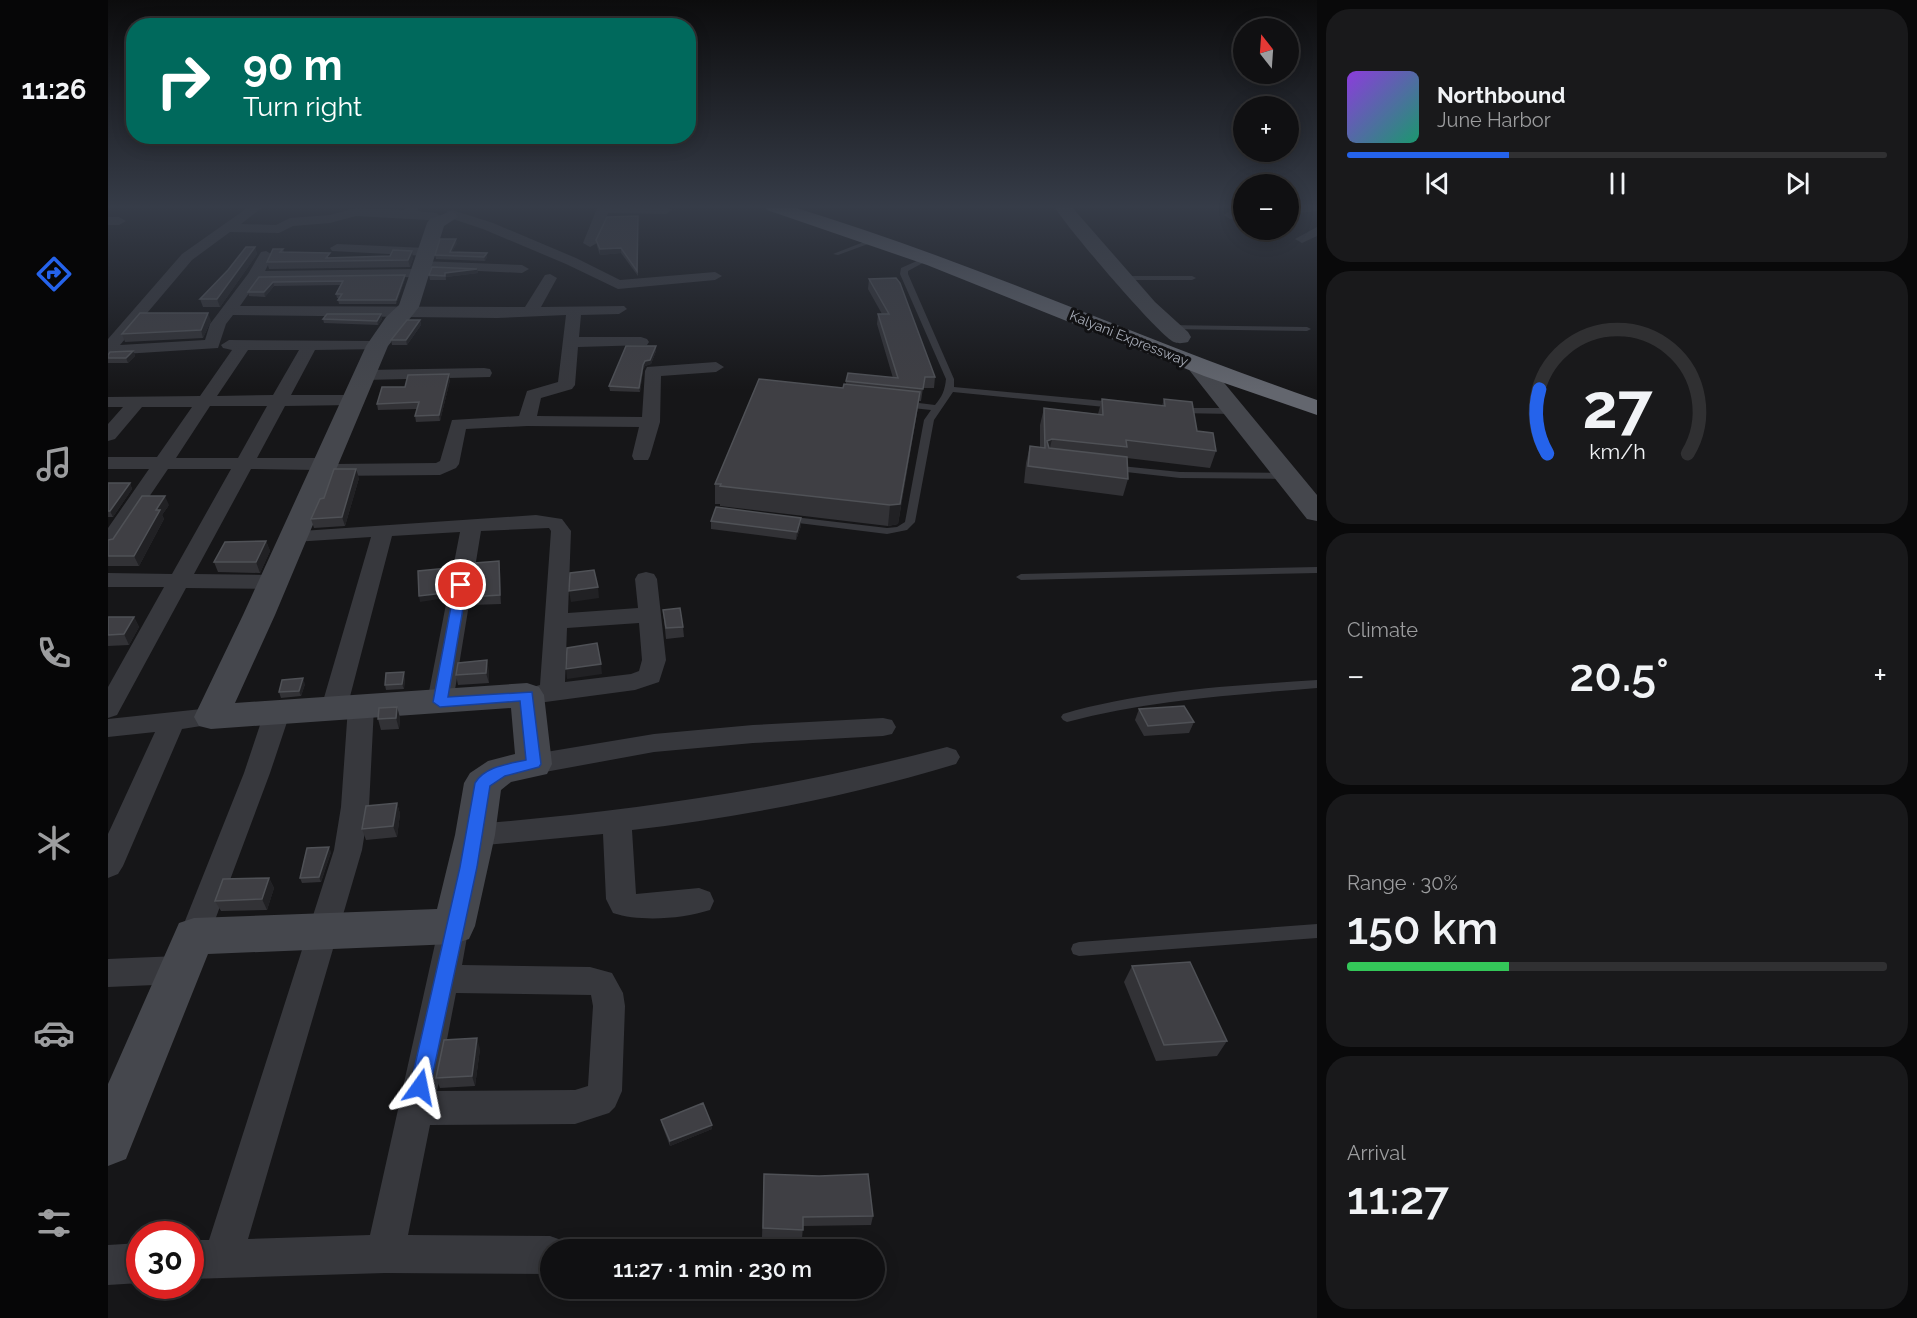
<!DOCTYPE html>
<meta charset="utf-8">
<style>
:root{--surface:#101012;--page:#19191b;--text:#f1f3f6;--muted:#9c9d9f;--line:#303032;--accent:#2563eb}
body{margin:0;font-family:Raleway,sans-serif;background:var(--page);color:var(--text);height:100vh;display:flex;flex-direction:column;font-size:22px;white-space:nowrap}
*{box-sizing:border-box;margin:0}
p{font-size:20px;color:var(--muted)}
.icon{flex:none;width:33px;height:33px;fill:none;stroke:currentColor;stroke-width:2;stroke-linecap:round;stroke-linejoin:round}
.map{position:relative;flex:1;overflow:hidden}
.side{display:flex;flex-direction:column;gap:9px;padding:9px;background:#09090a;width:600px}
.side>*{flex:none}
.banner{position:absolute;left:18px;top:18px;width:570px;height:126px;border-radius:24px;box-shadow:0 3px 15px #0003,0 0 0 2px var(--line);background:#00695c;color:#fff;overflow:hidden}
.needle{width:39px;rotate:343deg}
.buttons{position:absolute;left:1125px;top:18px;display:grid;gap:12px}
.buttons a{display:grid;place-items:center;width:66px;height:66px;border-radius:50%;background:var(--surface);box-shadow:0 3px 15px #0003,0 0 0 2px var(--line);font-size:30px}
.speed{position:absolute;left:18px;top:1221px;display:flex;gap:12px;font-size:30px;font-weight:700;text-align:center}
.speed>*{display:grid;place-content:center;width:78px;height:78px;border-radius:50%;background:var(--surface);box-shadow:0 3px 15px #0003,0 0 0 2px var(--line);line-height:1}
.speed .limit{border:9px solid #d22;background:#fff;color:#111}
.pin{position:absolute;display:grid;place-items:center;width:51px;height:51px;color:#fff;margin:-26px;border:3px solid #fff;border-radius:50%;box-shadow:0 2px 6px #0007}
.me{position:absolute;width:66px;margin:-33px;rotate:12deg;stroke-linejoin:round;filter:drop-shadow(0 0 4px #0008)}
.turn{display:flex;align-items:center;gap:21px;height:126px;padding:0 18px;font-size:27px}
.turn .icon{width:78px;height:78px;stroke-width:2.5}
.turn b{display:block;font-size:42px;line-height:51px}
.big{font-size:45px;font-weight:600;line-height:1.1}
.side .card{flex:1;display:flex;flex-direction:column;justify-content:center;gap:9px;min-width:0;padding:0 21px;border-radius:24px;background:var(--page)}
.side .dial{align-items:center;gap:0}
.dial svg{height:156px;overflow:visible;fill:none;stroke:var(--line);stroke-width:7;stroke-linecap:round;text-anchor:middle}
.dial text{fill:var(--text);stroke:none}
.song{display:flex;align-items:center;gap:18px}
.cover{width:72px;height:72px;border-radius:9px;background:linear-gradient(135deg,hsl(270 70% 55%),hsl(160 70% 35%))}
.played{height:6px;border-radius:3px;background:linear-gradient(90deg,var(--accent) 30%,var(--line) 30%)}
.keys{display:flex;justify-content:space-around;direction:ltr}
.heat{display:flex;justify-content:space-between;align-items:center;font-size:33px;direction:ltr}
.charge{height:9px;border-radius:4px;background:linear-gradient(90deg,#34c759 30%,var(--line) 0)}
.trip{position:absolute;left:432px;top:1239px;width:345px;height:60px;border-radius:30px;background:var(--surface);box-shadow:0 3px 15px #0003,0 0 0 2px var(--line);font-weight:600;line-height:60px;text-align:center}
main{display:flex;flex:1;min-height:0}
.dock{display:flex;flex-direction:column;width:108px;justify-content:space-around;align-items:center;background:#060607;color:var(--muted)}
.dock .icon{width:42px;height:42px}
.dock .on{color:var(--accent)}
.dock b{font-size:27px;color:var(--text)}
.map>svg:first-child{display:block}
</style>
<main>
<nav class="dock">
<b>11:26</b>
<svg class="icon on" aria-label="directions" viewBox="0 0 24 24"><path d="M12 3l9 9-9 9-9-9zM9 14v-3h6M13 9l2 2-2 2"/></svg>
<svg class="icon" aria-label="music" viewBox="0 0 24 24"><path d="M9 18V5l10-2v13"/><circle cx="6" cy="18" r="3"/><circle cx="16" cy="16" r="3"/></svg>
<svg class="icon" aria-label="phone" viewBox="0 0 24 24"><path d="M5 4h4l2 5-3 2q2 4 5 5l2-3 5 2v4C11 20 4 13 5 4z"/></svg>
<svg class="icon" aria-label="climate" viewBox="0 0 24 24"><path d="M12 3v18M4 7l16 10M4 17L20 7"/></svg>
<svg class="icon" aria-label="car" viewBox="0 0 24 24"><path d="M5 17H2v-5l4-1 3-4h7l3 4 3 1v5h-3M9 17h6M6 11h13"/><circle cx="7" cy="17" r="2"/><circle cx="17" cy="17" r="2"/></svg>
<svg class="icon" aria-label="filters" viewBox="0 0 24 24"><path d="M4 7h16M4 17h16"/><circle cx="9" cy="7" r="2"/><circle cx="15" cy="17" r="2"/></svg>
</nav>
<div class="map">
<svg width="1209" height="1318" viewBox="0 0 1209 1318">
<rect width="100%" height="100%" fill="#161618"/>
<g fill="none" stroke-linecap="round" stroke-linejoin="round">
<path fill="#37383d" fill-rule="evenodd" d="M766,238L769,240L768,241L730,255L725,254Z
M820,256L823,258L822,259L800,271V274L846,379V387L1007,402L1011,405L1007,408L845,392L826,420L807,522L799,530L779,534L674,521L673,519L678,516L779,528L789,527L797,522L816,420L823,410L795,407L791,404L795,401L827,405C834,397 837,390 838,379L792,274L793,268Z
M1014,276H1084L1088,278L1084,280H1017L1013,278Z
M1057,325L1199,327L1203,329L1199,331L1060,329L1056,327Z
M1072,408H1125L1129,411L1125,414L1069,413L1068,411Z
M1003,465L1072,472L1179,473L1184,476L1179,479L1072,478L1000,470V466Z
M1209,567V573L913,580L908,577L913,574Z
M1209,680V688C1125,695 1041,700 959,722L955,720L953,717L955,714C1037,690 1124,686 1209,680Z
M1209,924V938L971,956L965,954L963,949L965,944L971,942Z"/>
<path fill="#37383d" fill-rule="evenodd" d="M142,206H156L133,224L168,225L182,218L222,215L248,208L296,210L299,206H312L309,211L328,213L340,221L333,225L320,220L248,216L222,223L185,226L171,233L122,232L84,260L12,345L97,340L102,324L140,274L153,252L158,251L165,255L157,271L310,269L317,273L310,277L151,279L132,306L417,307L437,275L442,274L449,278L433,307L516,306L519,309L511,314L473,315L471,337H533L539,339L541,342L539,345L470,347L467,385L464,389L433,398L429,416L534,417L537,371L539,367L608,362L616,367L608,372L553,376L552,422L542,456L540,460H526L524,456L531,427L419,426L358,429L351,464L348,468L332,475L217,476L210,474L208,470L143,469L86,574L166,575L174,577L177,582L174,587L166,589L78,588L9,715L0,718V687L56,587H0V573L64,574L123,469H60L7,547L0,549V528L41,469H0V457H49L84,407H34L7,439L0,441V424L15,407H0V397L92,396L124,350L115,348L113,345L121,340L269,341L277,346L275,349L207,350L183,395H245L251,396L254,400L251,404L245,405L177,406L149,458H217L224,460L226,464L328,463L332,461L344,420L411,416L419,391L450,382L458,315L389,318L125,315L118,324L110,348L0,355V339L74,254ZM140,350H191L165,395L109,396ZM102,406H159L130,458H68Z
M490,206H558L564,210L558,214L500,213L489,243L482,247L475,243Z
M1180,206H1209V211L1180,214Z
M344,210L385,223L468,258L512,280L607,272L614,276L607,280L510,289L458,264L375,229L339,217L338,214L339,211Z
M1136,210V218L1122,219L1116,215L1122,211Z
M0,217H11L18,221L11,225H0Z
M1209,227V236L1194,243L1187,239Z
M229,244L318,248L325,252L318,256L224,251L222,248Z
M313,261L414,265L421,269L414,273L308,268L306,265Z
M376,368L382,369L384,373L382,377L257,380L251,379L249,375L251,371L257,370Z
M428,515L454,519L463,531L460,613L530,608L527,579L530,574L538,572L546,574L549,579L558,660L551,682L527,690L430,703L421,700L418,694L421,688L432,685L443,531L441,528L373,531L345,702L341,708L332,711L323,708L319,702L352,532L284,536L239,708L235,714L226,717L217,714L213,708L263,537L186,542L179,540L176,536L179,532ZM531,623L534,660L531,671L523,674L457,682L459,628Z
M253,698L262,701L266,707L261,807L254,850L140,1239L262,1235L331,926L335,917L346,913L357,917L361,926L354,965L482,967L504,973L515,993L517,1006L514,1091L507,1107L501,1113L467,1124L322,1125L300,1235L442,1236L456,1241L459,1250H442V1274L277,1273L82,1279V1240H101L226,850L233,807L240,707L244,701ZM348,993L483,995L485,1006L480,1086L467,1090L329,1091Z
M169,704L178,707L182,713L162,773L101,936L97,945L86,949L75,945L71,936L136,773L156,713L160,707Z
M103,708L112,711L116,717L112,723L74,729L15,866L10,874L0,878V834L47,732L0,737V719Z
M775,718L784,720L788,727L784,734L775,736L645,743L546,752L426,774L417,771L413,764L417,757L426,754L546,734L645,725Z
M839,747L848,750L852,757L848,764C743,796 633,817 524,830L528,894L591,888L602,892L606,901L602,910C574,919 532,922 505,913L498,899L495,834L367,846L357,843L353,835L357,827L367,824C527,811 684,788 839,747Z
M70,956L81,960L86,970L81,980L70,984L0,987V959Z
M32,1243V1283L0,1285V1245Z"/>
<path fill="#45474d" fill-rule="evenodd" d="M946,206H963L1047,302L1080,332L1083,337L1080,342C1075,343 1071,344 1066,342C1051,336 955,223 946,206Z
M341,212L347,213L350,217L336,226L311,307L280,346L167,615L127,703L419,683L431,687L436,695L444,764L439,774L403,782L393,790L387,835L367,926L361,939L346,944L100,954L18,1159L0,1166V1084L71,923L86,918L329,909L347,835L356,783L362,773L380,761L407,754L403,708L103,729L91,726L86,717L135,615L258,346L278,317L291,305L319,223L322,219Z
M1090,359L1098,361L1209,495V521L1199,519L1082,371L1079,366L1082,361Z"/>
<path fill="#63666e" fill-rule="evenodd" d="M656,206H682C861,260 1032,339 1209,400V415L1096,376L819,265L659,210Z"/>
</g>
<path fill="#323236" d="M530,216V276L513,253L492,255L489,246L488,240Z
M349,243L344,252L379,257L377,261L328,259L327,255Z
M147,247L149,254L112,307H95L92,299L120,270Z
M175,249L176,252L223,258L282,256L305,258L302,267L161,269L159,262Z
M369,269L370,273L338,277V280H322L321,275Z
M297,275V279L288,304H231L230,300L231,298H229L228,294L232,285L166,286L157,297L141,296L140,292L151,277Z
M761,279L827,377L826,388H815L813,401H811L790,524L780,526L612,506V504H607V484L735,388L738,384V381L785,378L769,324L770,314H774L760,289Z
M273,314L274,319L270,325L216,323L215,319Z
M312,320L313,325L299,345H284L283,340Z
M103,321L95,338L17,342L14,334Z
M25,351L27,356L20,363H0V355Z
M548,351L543,364L537,366L535,370L532,392L502,391L501,386Z
M342,380L332,421L308,422L307,416L309,409L270,410L269,404L297,387Z
M994,399L1054,406L1056,399L1108,451L1102,468L1019,458L1020,479L1015,496L916,483L918,463L922,446L932,447V425L936,408L990,414Z
M251,478L237,526L206,528L203,519L216,498Z
M0,483H22L24,489L5,517H0Z
M61,505L54,515L56,519L31,566H0V540L5,539Z
M693,518V526L688,540L603,529V521Z
M158,541L162,551L152,573L110,572L106,562Z
M391,561L392,569L393,604L363,605L362,597Z
M555,610L575,627L576,637L558,639Z
M0,617H26L31,627L21,645L0,646Z
M381,671V683L350,685L348,675Z
M297,677L296,689L278,690L277,685Z
M197,684L193,696L173,698L171,692Z
M289,707L292,718L291,729L273,730L270,719Z
M1031,709L1086,722L1081,733L1036,736L1027,720Z
M289,803L292,814L289,837L258,840L254,829Z
M223,852L213,882L194,883L192,878Z
M161,878L166,888L159,910L113,911L107,901Z
M1024,966L1119,1041L1109,1056L1048,1061L1016,982Z
M372,1049L367,1086L332,1088L328,1078Z
M553,1120L604,1129L562,1146L554,1125Z
M656,1174L765,1216L763,1225L695,1226L694,1239L654,1237Z"/>
<path fill="#212124" d="M348,239L349,243L342,256V252Z
M147,247L149,254L112,307L109,299Z
M513,248V253L492,255V249Z
M304,251L305,258L302,267L300,260Z
M379,253V257L377,261L376,257Z
M369,269L370,273L338,277V280L337,273Z
M297,275V279L288,304V300Z
M165,282L166,286L157,297L156,292Z
M100,313L103,321L95,338L93,330Z
M273,314L274,319L270,325L269,321Z
M312,320L313,325L299,345L298,340Z
M548,346V351L543,364L537,366L535,370L532,392L531,388L535,365Z
M25,351L27,356L20,363L18,358Z
M341,374L342,380L332,421L331,415Z
M812,392L790,524L780,526L782,505Z
M944,439L940,456L939,441Z
M248,469L251,478L237,526L234,517Z
M22,483L24,489L5,517L2,511Z
M57,496L61,505L54,515L56,519L31,566L26,556L48,510Z
M693,518V526L688,540L689,532Z
M158,541L162,551L152,573L148,562Z
M391,561L392,569L393,604L392,595Z
M340,568L341,574L337,598L312,602L311,596Z
M490,587L491,598L463,602L461,591Z
M26,617L31,627L21,645L16,634Z
M379,660L381,671V683L378,673Z
M493,664L494,674L459,679L458,669Z
M296,672L297,677L296,689L294,684Z
M195,678L197,684L193,696L191,691Z
M289,707L292,718L291,729L288,718Z
M289,803L292,814L289,837L285,826Z
M221,847L223,852L213,882L211,877Z
M161,878L166,888L159,910L154,899Z
M369,1038L372,1049L367,1086L364,1076Z
M604,1125V1129L562,1146V1141Z"/>
<path fill="#3f3f44" stroke="#4f5156" stroke-width="1.5" d="M530,216L529,271L513,248L492,249L488,240L499,217Z
M332,239H348L342,252L379,253L376,257L327,255Z
M138,247H147L109,299H92L120,270Z
M165,249H175L172,252L222,253L218,258L282,256L285,250L304,251L300,260L159,262Z
M324,267L369,269L337,273V276L321,275Z
M297,275L288,300H230L234,294H228L235,281L165,282L156,292H140L151,277Z
M788,278L792,283L827,377H817L815,389L738,381L740,373L790,378L770,314H781L761,279Z
M32,313H100L93,330L14,334Z
M219,314H273L269,321L215,319Z
M299,320H312L298,340H283Z
M518,346H548L542,360L537,361L535,365L531,388L501,386Z
M25,351L18,358H0V355L2,352Z
M341,374L331,415L307,416L311,402L269,404L274,387H297L300,375Z
M651,379L735,388L736,384L812,392L792,504L782,505L612,486L613,484H607Z
M994,399L1057,406L1056,399L1084,402L1089,431L1105,433L1108,451L1018,440L1019,447L944,439L939,441L941,448L1019,457L1020,479L920,466L922,446L937,448L936,408L995,415Z
M226,469H248L234,517L203,519L212,499L216,498Z
M0,483H22L2,511H0Z
M34,496H57L48,510H52L26,556H0V540L5,539Z
M608,507L693,518L689,532L603,521Z
M158,541L148,562H106L117,542Z
M391,561L392,595L362,597L367,563Z
M340,568L336,593L311,596L310,571Z
M486,570L490,587L461,591L462,573Z
M572,608L575,627L558,628L555,610Z
M0,617H26L16,634L0,635Z
M489,643L493,664L458,669L459,648Z
M379,660L378,673L348,675L350,663Z
M296,672L294,684L277,685L278,673Z
M195,678L191,691L171,692L174,680Z
M1076,706L1086,722L1040,726L1031,709Z
M289,707L288,718L270,719L271,708Z
M289,803L285,826L254,829L258,806Z
M221,847L211,877L192,878L199,848Z
M161,878L154,899L107,901L115,879Z
M1082,962L1119,1041L1056,1045L1024,966Z
M369,1038L364,1076L328,1078L336,1040Z
M595,1103L604,1125L562,1141L553,1120Z
M656,1174L711,1176L760,1174L765,1216L695,1217V1230L655,1228Z"/>
<linearGradient id="sky" x2="0" y2="1"><stop stop-color="#0c0c0d"/><stop offset="0.53" stop-color="#363c48"/><stop offset="1" stop-color="#363c48" stop-opacity="0"/></linearGradient>
<rect width="1209" height="390" fill="url(#sky)"/>
<path fill="#2563eb" stroke="#184099" stroke-width="1.5" d="M353,582L359,585L340,697L424,692L433,764L431,767L397,776L382,786L369,867L322,1087L319,1093L312,1096L305,1093L302,1087L352,867L367,783C377,766 401,764 418,760L412,701L332,707L325,702L347,585Z"/>
<g text-anchor="middle" stroke-width="6" stroke-linejoin="round" paint-order="stroke">
<g font-size="14" fill="#a8adb8" stroke="#111113">
<text transform="translate(1021 338) rotate(22)" y="5">Kalyani Expressway</text>
</g>
</g>
</svg>
<div class="buttons">
<a><svg class="needle" viewBox="-14 -14 28 28"><path d="M0-13l5 13h-10z" fill="#e53935"/><path d="M0 13l5-13h-10z" fill="#9c9d9f"/></svg></a>
<a>+</a>
<a>−</a>
</div>
<div class="speed"><div class="limit">30</div></div>
<div class="pin" style="left:353px;top:585px;background:#d93025"><svg class="icon" aria-label="arrive" viewBox="0 0 24 24"><path d="M6 21V4h12l-3 4 3 4H6"/></svg></div>
<svg class="me" style="left:312px;top:1087px" viewBox="-20 -20 40 40"><path d="M0-17L14 15 0 8-14 15z" fill="#2563eb" stroke="#fff" stroke-width="4"/></svg>
<div class="trip">11:27 · 1 min · 230 m</div>
<div class="banner">
<div class="turn"><svg class="icon" aria-label="right" viewBox="0 0 24 24"><path d="M7 20v-9h11M14 6l5 5-5 5"/></svg><div><b>90 m</b>Turn right</div></div>
</div>
</div>
<section class="side">
<div class="card">
<div class="song"><i class="cover"></i><div><b>Northbound</b><p>June Harbor</p></div></div>
<div class="played"></div>
<div class="keys"><svg class="icon" aria-label="previous" viewBox="0 0 24 24"><path d="M18 5L8 12l10 7zM5 5v14"/></svg><svg class="icon" aria-label="pause" viewBox="0 0 24 24"><path d="M8 5v14M16 5v14"/></svg><svg class="icon" aria-label="next" viewBox="0 0 24 24"><path d="M6 5l10 7-10 7zM19 5v14"/></svg></div>
</div>
<div class="card dial"><svg viewBox="0 0 100 80">
<path d="M14 69A42 42 0 1 1 86 69"/>
<path d="M14 69A42 42 0 0 1 10 36" stroke="#2563eb"/>
<text x="50" y="56" font-size="32" font-weight="700">27</text>
<text x="50" y="72" font-size="11">km/h</text>
</svg></div>
<div class="card"><p>Climate</p>
<div class="heat"><a>−</a><b class="big">20.5°</b><a>+</a></div>
</div>
<div class="card"><p>Range · 30%</p><b class="big">150 km</b><div class="charge"></div></div>
<div class="card"><p>Arrival</p><b class="big">11:27</b></div>
</section>
</main>
